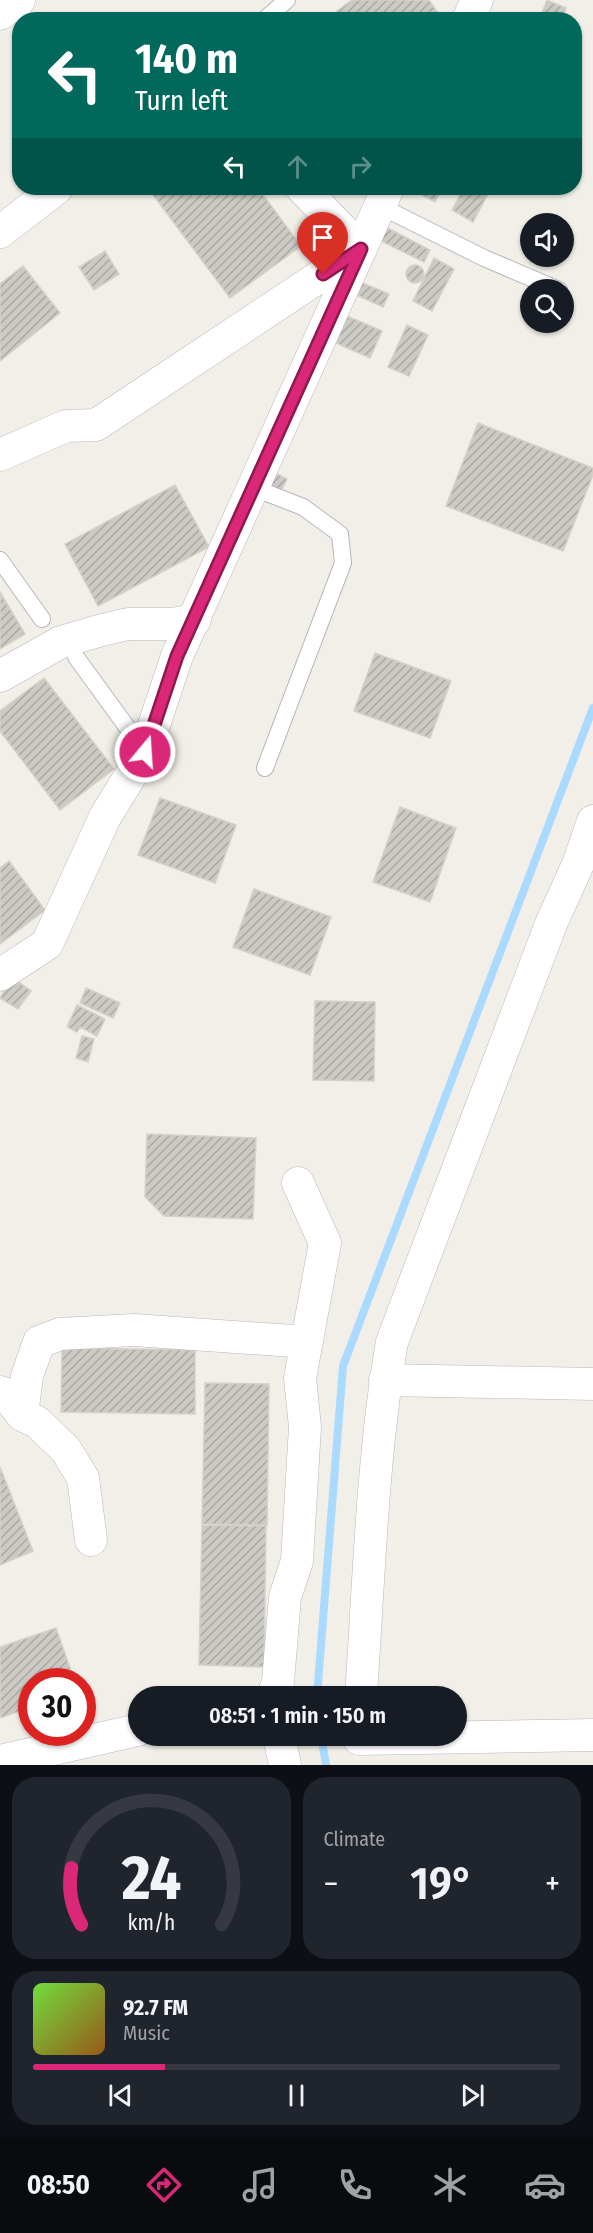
<!DOCTYPE html>
<meta charset="utf-8">
<style>
:root{--surface:#171b24;--page:#20242c;--text:#f1f3f6;--muted:#9ea1a6;--line:#363941;--accent:#db2777}
body{margin:0;font-family:"Fira Sans Condensed",sans-serif;background:var(--page);color:var(--text);height:100vh;display:flex;flex-direction:column;font-size:22px;white-space:nowrap}
*{box-sizing:border-box;margin:0}
p{font-size:20px;color:var(--muted)}
.icon{flex:none;width:33px;height:33px;fill:none;stroke:currentColor;stroke-width:2;stroke-linecap:round;stroke-linejoin:round}
.map{position:relative;height:1765px;overflow:hidden}
.sheet{display:flex;flex-direction:column;gap:12px;padding:12px;background:#0d0f14;flex:1}
.sheet>*{flex:none}
.guide{position:absolute;left:12px;top:12px;width:570px;height:183px;border-radius:24px;box-shadow:0 2px 4px #0004;background:#00695c;color:#fff;overflow:hidden}
.tools{position:absolute;left:520px;top:213px;display:grid;gap:12px}
.tools a{display:grid;place-items:center;width:54px;height:54px;border-radius:50%;background:var(--surface);box-shadow:0 2px 4px #0004;font-size:30px}
.speed{position:absolute;left:18px;top:1668px;display:flex;gap:12px;font-size:30px;font-weight:700;text-align:center}
.speed>*{display:grid;place-content:center;width:78px;height:78px;border-radius:50%;background:var(--surface);box-shadow:0 2px 4px #0004;line-height:1}
.speed .limit{border:9px solid #d22;background:#fff;color:#111}
.pin{position:absolute;display:grid;place-items:center;width:51px;height:51px;color:#fff;margin:-62px -26px;border-radius:50% 50% 50% 0;rotate:-45deg;box-shadow:0 0 6px #0007}
.pin .icon{rotate:45deg}
.me{position:absolute;width:66px;margin:-33px;rotate:18deg;stroke-linejoin:round;filter:drop-shadow(0 0 4px #0008)}
.turn{display:flex;align-items:center;gap:21px;height:126px;padding:0 24px;font-size:27px}
.turn .icon{width:78px;height:78px;stroke-width:2.5}
.turn b{display:block;font-size:42px;line-height:51px}
.lanes{display:flex;align-items:center;height:57px;padding:0 24px;background:#0003;justify-content:center;gap:30px;direction:ltr}
.lanes .off{opacity:.35}
.big{font-size:45px;font-weight:600;line-height:1.1}
.sheet .widget{flex:1;display:flex;flex-direction:column;justify-content:center;gap:9px;min-width:0;padding:0 21px;border-radius:24px;background:var(--page)}
.sheet .dial{align-items:center;gap:0}
.dial svg{height:156px;overflow:visible;fill:none;stroke:var(--line);stroke-width:7;stroke-linecap:round;text-anchor:middle}
.dial text{fill:var(--text);stroke:none}
.song{display:flex;align-items:center;gap:18px}
.cover{width:72px;height:72px;border-radius:9px;background:linear-gradient(135deg,hsl(100 70% 55%),hsl(30 70% 35%))}
.played{height:6px;border-radius:3px;background:linear-gradient(90deg,var(--accent) 25%,var(--line) 25%)}
.keys{display:flex;justify-content:space-around;direction:ltr}
.heat{display:flex;justify-content:space-between;align-items:center;font-size:33px;direction:ltr}
.sheet .tiles{flex:1;display:grid;gap:12px;grid-template-columns:1fr 1fr}
.widget:last-child{grid-column:span 2}
.trip{position:absolute;left:128px;top:1686px;width:339px;height:60px;border-radius:30px;background:var(--surface);box-shadow:0 2px 4px #0004;font-weight:600;line-height:60px;text-align:center}
.menu{display:flex;height:96px;justify-content:space-around;align-items:center;background:#090b0e;color:var(--muted)}
.menu .icon{width:42px;height:42px}
.menu .current{color:var(--accent)}
.menu b{font-size:27px;color:var(--text)}
.map>svg:first-child{display:block}
</style>
<div class="map">
<svg width="593" height="1765" viewBox="0 0 593 1765">
<defs>
<pattern id="building-hatch" width="6" height="6" patternUnits="userSpaceOnUse" patternTransform="scale(1.5)"><rect width="6" height="6" fill="#cccac5"/><path d="M-1 1l2-2M0 6l6-6M5 7l2-2" fill="none" stroke="#a9a8a4"/></pattern>
</defs>
<rect width="100%" height="100%" fill="#f1efe8"/>
<g fill="none" stroke-linecap="round" stroke-linejoin="round">
<path stroke="#aadaff" stroke-width="8" d="M317,1696L343,1366L593,708
M321,1736L326,1765"/>
</g>
<path fill="url(#building-hatch)" stroke="#d6d1c6" stroke-width="1.5" d="M352,0H429L443,20H325Z
M547,0L566,8L562,20H539Z
M20,161V179L14,171L16,162Z
M148,188H258L301,246L230,298Z
M409,188H432L440,192L435,202Z
M464,188H491L473,222L452,210Z
M386,227L430,250L424,262L379,240Z
M105,251L119,274L94,290L79,267Z
M434,258L454,269L432,311L413,301Z
M406 274a9 9 0 1 1 18 0a9 9 0 1 1-18 0Z
M23,266L60,313L0,361V284Z
M360,282L389,294L383,307L354,294Z
M347,316L382,331L370,358L336,343Z
M407,325L428,335L409,376L388,367Z
M478,423L593,468V475L563,551L446,506Z
M274,472L287,479L281,491L268,484Z
M175,485L209,547L98,606L65,544Z
M0,592L25,634L0,649Z
M375,653L451,681L430,738L354,711Z
M44,678L114,769L60,810L0,731V711Z
M160,798L236,825L215,883L138,855Z
M400,807L456,828L430,902L373,882Z
M9,861L45,910L0,944V868Z
M254,889L331,917L310,975L233,947Z
M13,978L31,991L18,1009L0,998Z
M86,988L120,1003L113,1018L80,1003Z
M315,1001L375,1002L374,1081L313,1080Z
M77,1005L105,1019L97,1036L80,1027L77,1032L67,1027Z
M82,1036L94,1039L88,1062L76,1058Z
M147,1134L256,1138L253,1219L164,1216L145,1197Z
M62,1348L195,1350V1414L61,1412Z
M205,1383L269,1384L267,1525L202,1524Z
M0,1467L33,1551L0,1565Z
M202,1525L266,1526L264,1667L199,1665Z
M56,1628L75,1682H32V1707L0,1718V1647Z"/>
<g fill="none" stroke-linecap="round" stroke-linejoin="round">
<g stroke="#b5b8bc" stroke-width="18">
<path id="lane" d="M264,20L287,0
M380,206L484,258L559,290
M254,488L303,507L340,534L343,563L265,768
M0,560L42,619
M76,657L145,752"/>
</g>
<g stroke="#b5b8bc" stroke-width="33">
<path id="street" d="M0,14L19,0
M468,20L477,0
M0,232L57,188
M0,455L66,426L96,425L361,249L302,188
M0,676L61,642L102,630L128,624H172L195,620
M0,975L47,944L105,817L145,752L177,656L388,188
M385,1380L593,1384
M0,1392L6,1394L22,1415L37,1422L66,1450L83,1478L91,1540
M22,1415L27,1376L39,1342L60,1334L134,1330L307,1342
M273,1696L278,1682L285,1597L297,1561L305,1427L300,1378L325,1243L298,1183
M361,1696C369,1578 372,1459 392,1342L551,924L579,862L593,821
M279,1736L285,1765
M359,1739L593,1735
M0,1761L138,1730"/>
</g>
<use href="#lane" stroke="#fff" stroke-width="16"/>
<use href="#street" stroke="#fff" stroke-width="32"/>
</g>
<g fill="none" stroke-linecap="round" stroke-linejoin="round">
<g stroke="#8e194d" stroke-width="15">
<path id="route" d="M145,752L177,656L361,249L323,274"/>
</g>
<use href="#route" stroke="#db2777" stroke-width="10"/>
</g>
</svg>
<div class="tools">
<a><svg class="icon" aria-label="sound" viewBox="0 0 24 24"><path d="M4 9h4l5-4v14l-5-4H4zM17 9q2 3 0 6"/></svg></a>
<a><svg class="icon" aria-label="search" viewBox="0 0 24 24"><circle cx="10" cy="10" r="6"/><path d="M15 15l6 6"/></svg></a>
</div>
<div class="speed"><div class="limit">30</div></div>
<div class="pin" style="left:323px;top:274px;background:#d93025"><svg class="icon" aria-label="arrive" viewBox="0 0 24 24"><path d="M6 21V4h12l-3 4 3 4H6"/></svg></div>
<svg class="me" style="left:145px;top:752px" viewBox="-20 -20 40 40"><circle r="17" fill="#db2777" stroke="#fff" stroke-width="3"/><path d="M0-11L8 9 0 5-8 9z" fill="#fff"/></svg>
<div class="trip">08:51 · 1 min · 150 m</div>
<div class="guide">
<div class="turn"><svg class="icon" aria-label="left" viewBox="0 0 24 24"><path d="M17 20v-9H6M10 6l-5 5 5 5"/></svg><div><b>140 m</b>Turn left</div></div>
<div class="lanes"><svg class="icon" aria-label="left" viewBox="0 0 24 24"><path d="M17 20v-9H6M10 6l-5 5 5 5"/></svg><svg class="icon off" aria-label="ahead" viewBox="0 0 24 24"><path d="M12 20V5M6 11l6-6 6 6"/></svg><svg class="icon off" aria-label="right" viewBox="0 0 24 24"><path d="M7 20v-9h11M14 6l5 5-5 5"/></svg></div>
</div>
</div>
<section class="sheet">
<div class="tiles">
<div class="widget dial"><svg viewBox="0 0 100 80">
<path d="M14 69A42 42 0 1 1 86 69"/>
<path d="M14 69A42 42 0 0 1 9 40" stroke="#db2777"/>
<text x="50" y="56" font-size="32" font-weight="700">24</text>
<text x="50" y="72" font-size="11">km/h</text>
</svg></div>
<div class="widget"><p>Climate</p>
<div class="heat"><a>−</a><b class="big">19°</b><a>+</a></div>
</div>
<div class="widget">
<div class="song"><i class="cover"></i><div><b>92.7 FM</b><p>Music</p></div></div>
<div class="played"></div>
<div class="keys"><svg class="icon" aria-label="previous" viewBox="0 0 24 24"><path d="M18 5L8 12l10 7zM5 5v14"/></svg><svg class="icon" aria-label="pause" viewBox="0 0 24 24"><path d="M8 5v14M16 5v14"/></svg><svg class="icon" aria-label="next" viewBox="0 0 24 24"><path d="M6 5l10 7-10 7zM19 5v14"/></svg></div>
</div>
</div>
</section>
<nav class="menu">
<b>08:50</b>
<svg class="icon current" aria-label="directions" viewBox="0 0 24 24"><path d="M12 3l9 9-9 9-9-9zM9 14v-3h6M13 9l2 2-2 2"/></svg>
<svg class="icon" aria-label="music" viewBox="0 0 24 24"><path d="M9 18V5l10-2v13"/><circle cx="6" cy="18" r="3"/><circle cx="16" cy="16" r="3"/></svg>
<svg class="icon" aria-label="phone" viewBox="0 0 24 24"><path d="M5 4h4l2 5-3 2q2 4 5 5l2-3 5 2v4C11 20 4 13 5 4z"/></svg>
<svg class="icon" aria-label="climate" viewBox="0 0 24 24"><path d="M12 3v18M4 7l16 10M4 17L20 7"/></svg>
<svg class="icon" aria-label="car" viewBox="0 0 24 24"><path d="M5 17H2v-5l4-1 3-4h7l3 4 3 1v5h-3M9 17h6M6 11h13"/><circle cx="7" cy="17" r="2"/><circle cx="17" cy="17" r="2"/></svg>
</nav>
